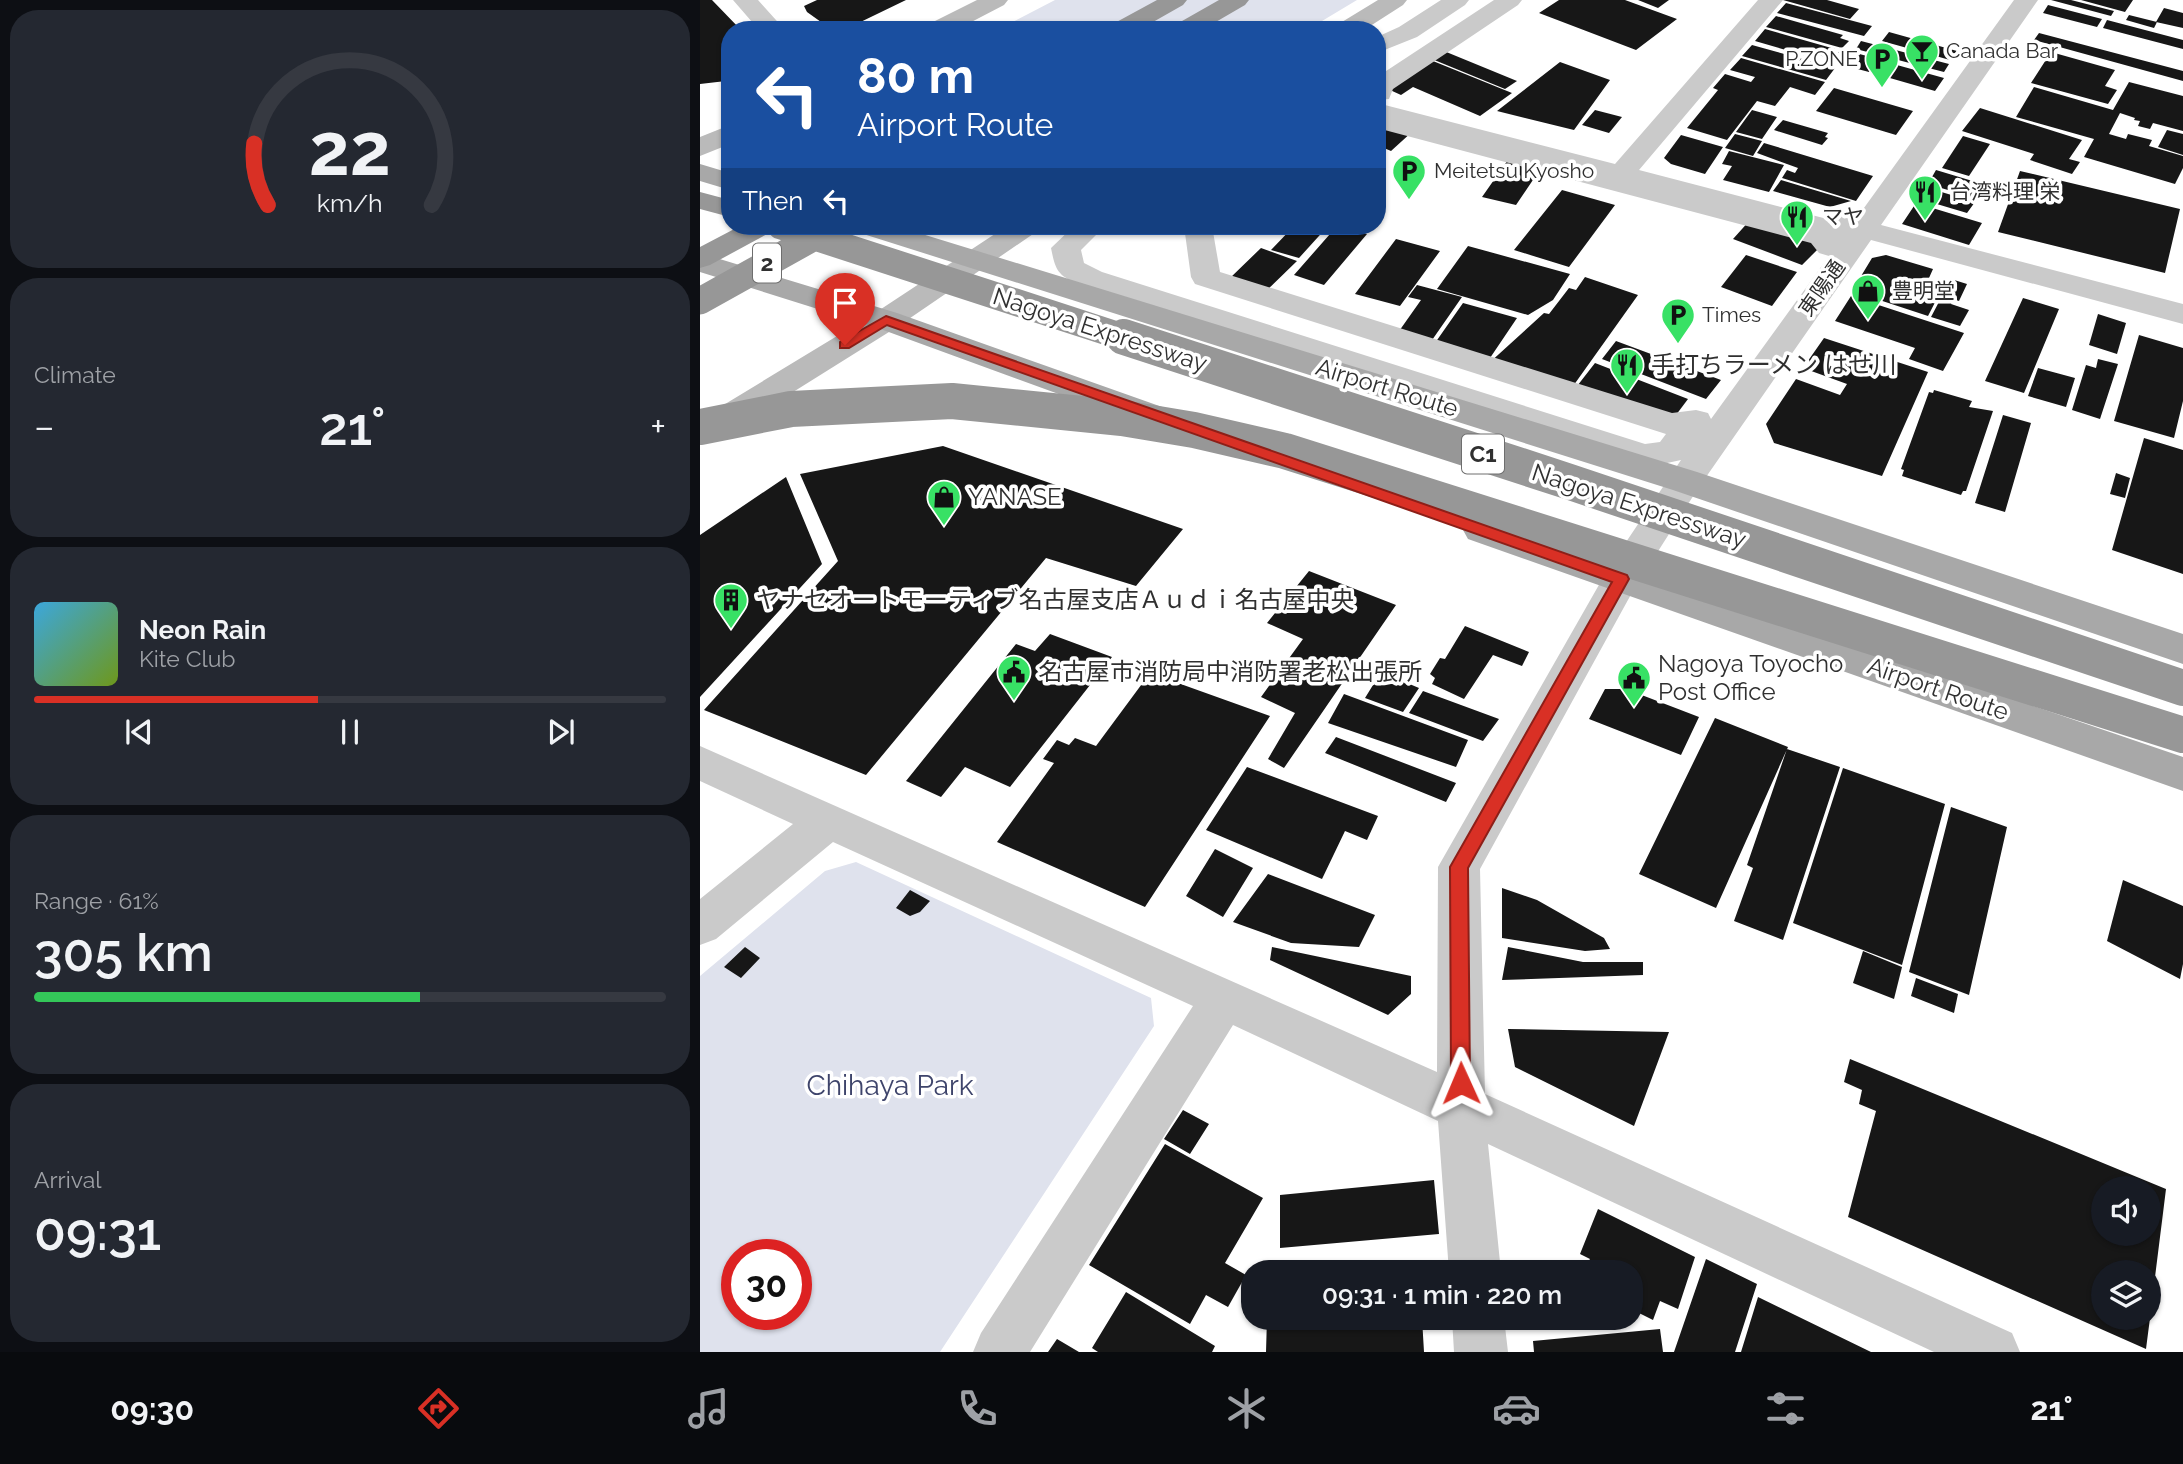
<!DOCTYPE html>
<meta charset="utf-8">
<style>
:root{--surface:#171b24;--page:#242831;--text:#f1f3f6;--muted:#9ea1a6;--line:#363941;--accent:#d93025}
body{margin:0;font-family:Raleway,"Noto Sans JP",sans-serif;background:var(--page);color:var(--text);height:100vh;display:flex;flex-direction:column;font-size:26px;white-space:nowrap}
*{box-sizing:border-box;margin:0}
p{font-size:23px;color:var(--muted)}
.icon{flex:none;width:38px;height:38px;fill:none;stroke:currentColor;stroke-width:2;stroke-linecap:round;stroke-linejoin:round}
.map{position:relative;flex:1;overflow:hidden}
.drawer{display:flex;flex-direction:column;gap:10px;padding:10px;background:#0d0f14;width:700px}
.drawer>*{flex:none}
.hud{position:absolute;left:21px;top:21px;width:665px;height:214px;border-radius:28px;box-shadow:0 2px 5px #0004;background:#1a4fa0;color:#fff;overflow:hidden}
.controls{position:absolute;left:1391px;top:1176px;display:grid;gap:14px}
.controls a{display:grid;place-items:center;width:70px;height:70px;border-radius:50%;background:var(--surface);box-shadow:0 2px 5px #0004;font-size:35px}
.speed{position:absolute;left:21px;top:1239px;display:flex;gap:14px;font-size:35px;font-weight:700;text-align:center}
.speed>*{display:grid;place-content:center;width:91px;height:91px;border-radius:50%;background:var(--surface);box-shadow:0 2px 5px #0004;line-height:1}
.speed .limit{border:10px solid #d22;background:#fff;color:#111}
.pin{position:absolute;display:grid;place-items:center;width:60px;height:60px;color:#fff;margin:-72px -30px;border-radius:50% 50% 50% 0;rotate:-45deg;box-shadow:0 0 7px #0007}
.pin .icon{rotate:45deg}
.me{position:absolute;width:77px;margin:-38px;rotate:359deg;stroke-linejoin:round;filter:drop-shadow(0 0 5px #0008)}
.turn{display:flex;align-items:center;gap:24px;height:147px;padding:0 21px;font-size:32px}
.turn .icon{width:91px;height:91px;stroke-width:2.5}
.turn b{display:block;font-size:49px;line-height:60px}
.then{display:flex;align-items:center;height:66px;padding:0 21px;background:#0003;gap:14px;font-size:26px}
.big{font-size:52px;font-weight:600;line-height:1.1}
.drawer .widget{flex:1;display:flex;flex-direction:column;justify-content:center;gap:10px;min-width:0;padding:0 24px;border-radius:28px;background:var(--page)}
.drawer .dial{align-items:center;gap:0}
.dial svg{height:182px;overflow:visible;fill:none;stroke:var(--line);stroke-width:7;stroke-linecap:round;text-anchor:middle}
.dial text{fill:var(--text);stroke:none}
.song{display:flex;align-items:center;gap:21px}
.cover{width:84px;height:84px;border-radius:10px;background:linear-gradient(135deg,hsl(200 70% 55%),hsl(80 70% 35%))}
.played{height:7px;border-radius:4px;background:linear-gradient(90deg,var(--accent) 45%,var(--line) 45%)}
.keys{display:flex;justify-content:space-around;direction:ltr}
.heat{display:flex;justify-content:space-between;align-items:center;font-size:38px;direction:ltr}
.charge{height:10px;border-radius:5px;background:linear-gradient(90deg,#34c759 61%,var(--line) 0)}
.trip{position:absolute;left:541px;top:1260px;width:402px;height:70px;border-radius:28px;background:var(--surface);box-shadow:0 2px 5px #0004;font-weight:600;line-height:70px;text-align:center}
.tab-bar{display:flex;height:112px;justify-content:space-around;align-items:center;background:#090b0e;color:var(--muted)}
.tab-bar .icon{width:49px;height:49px}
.tab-bar .selected{color:var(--accent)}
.tab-bar b{font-size:32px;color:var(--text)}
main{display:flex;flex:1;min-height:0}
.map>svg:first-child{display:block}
</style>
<main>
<section class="drawer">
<div class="widget dial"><svg viewBox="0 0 100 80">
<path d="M14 69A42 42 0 1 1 86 69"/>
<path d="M14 69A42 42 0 0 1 8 42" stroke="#d93025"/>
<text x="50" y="56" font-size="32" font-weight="700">22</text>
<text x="50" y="72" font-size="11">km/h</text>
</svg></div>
<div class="widget"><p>Climate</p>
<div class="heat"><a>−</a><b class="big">21°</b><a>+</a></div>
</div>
<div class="widget">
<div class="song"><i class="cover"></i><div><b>Neon Rain</b><p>Kite Club</p></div></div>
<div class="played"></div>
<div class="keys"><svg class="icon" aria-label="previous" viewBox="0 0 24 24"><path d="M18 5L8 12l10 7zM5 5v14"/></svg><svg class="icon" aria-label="pause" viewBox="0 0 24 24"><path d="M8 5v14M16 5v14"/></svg><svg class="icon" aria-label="next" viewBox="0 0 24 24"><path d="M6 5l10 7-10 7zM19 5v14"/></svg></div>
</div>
<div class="widget"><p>Range · 61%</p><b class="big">305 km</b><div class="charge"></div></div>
<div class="widget"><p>Arrival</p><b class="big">09:31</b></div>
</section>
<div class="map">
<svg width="1483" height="1352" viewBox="0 0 1483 1352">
<rect width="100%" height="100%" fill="#fff"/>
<path fill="#dfe2ed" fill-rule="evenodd" d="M355,0H657L607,30H297Z
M156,862L451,998L454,1026L240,1352H0V976L125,871ZM37,1255H96V1314H37Z"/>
<path fill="#171717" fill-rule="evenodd" d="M0,0H12L41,30H30V78L26,81L0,84Z
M117,0H206L144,30L121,22L107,12L104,6Z
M859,0H925L977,19L936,50L839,13Z
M938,0H969L958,8Z
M1083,0H1127L1159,9L1150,19Z
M1351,0H1371L1414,11L1411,16Z
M1381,0H1433L1425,12Z
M1086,3L1172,26L1164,36L1077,13Z
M1348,5L1402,19L1397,27L1343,13Z
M1464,8L1483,13V28L1456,22Z
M1429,15L1457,22L1454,28L1426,20Z
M1076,16L1143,35L1140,38L1149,41L1142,48L1066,27Z
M1407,20L1483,40V49L1403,28Z
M1065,29L1135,49L1128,58L1116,54L1113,58L1055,41Z
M1189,32L1257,51L1250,60L1182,41Z
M1339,33L1483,71V81L1334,40Z
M1161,41L1249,64L1244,72L1156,49Z
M1052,45L1135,68L1126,80L1042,56Z
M739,49L817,81L805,89L727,57Z
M1141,49L1178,59L1169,72L1131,62Z
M1351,52L1415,70L1405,86L1417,90L1408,104L1331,83Z
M1041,58L1125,82L1115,95L1090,87L1075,106L1057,101L1027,140L987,128L1018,90L1013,88L1025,74L1051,82L1055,77L1030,70Z
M728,59L812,93L780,116L713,87L701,95L690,90Z
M860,62L910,80L874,130L797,111Z
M1186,62L1244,78L1235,91L1176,74Z
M1429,82L1483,96V131L1453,123L1450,129L1438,126L1440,121L1434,120L1435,118L1420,113L1409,134L1426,139L1428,134L1452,140L1449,146L1483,156V168L1475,184L1384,157L1394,139L1316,117L1334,87L1413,110Z
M1134,88L1213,111L1196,135L1116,111Z
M1280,108L1382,140L1369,159L1380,162L1372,174L1330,160L1334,154L1262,131Z
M895,110L922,117L909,133L882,125Z
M1052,110L1077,117L1062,139L1036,132Z
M1083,120L1128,133L1125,137L1128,138L1122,145L1074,130Z
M677,121L713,131L691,151L677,145Z
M1467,130L1483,134V155L1458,147Z
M1035,134L1062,141L1053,156L1025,148Z
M981,135L1023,147L1005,174L971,164L964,158Z
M1263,136L1290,144L1269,176L1242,168Z
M1064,143L1173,176L1156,201L1082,178L1087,170L1095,173L1098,168L1057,153Z
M1029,151L1084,165L1069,192L1023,180L1032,166L1022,164Z
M810,157L843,165L816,205L782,197Z
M1236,170L1289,186L1281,200L1228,184Z
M1320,171L1480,209L1465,273L1298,232Z
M1081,180L1151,201L1130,207L1073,191Z
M1228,188L1275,202L1267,213L1220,199Z
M862,190L915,205L869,267L814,250Z
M1216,203L1282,223L1269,245L1202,224Z
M1051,219L1122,245L1102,265L1033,239Z
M594,226L602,229L605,226H628L599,258L571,250Z
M637,226L667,234L624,285L594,275Z
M696,239L740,251L700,306L655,294Z
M768,246L870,274L853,300L828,315L737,289Z
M561,248L597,261L566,291L530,278Z
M1046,255L1097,272L1072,306L1021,287Z
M1186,255L1233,269L1229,278L1245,283L1228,316L1152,291L1172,258Z
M885,277L938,295L871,389L788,364L844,313L849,314L869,288L876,290Z
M1251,279L1267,284L1259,301L1253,299L1251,304L1269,310L1260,326L1231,317Z
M717,285L762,297L730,343L697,334L721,300L708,297Z
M1151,296L1264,333L1243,371L1209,359L1215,348L1135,321Z
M1323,298L1359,309L1324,393L1285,381Z
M763,303L817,318L790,358L735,343Z
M1398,314L1426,323L1417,354L1389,345Z
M1439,335L1483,348V401L1474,438L1414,421Z
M1124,338L1228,372L1182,476L1074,443L1066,424L1096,379L1140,395L1147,384L1103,368Z
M916,341L1021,380L1006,399L902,359Z
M1398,359L1418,364L1400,419L1372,410L1386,365L1396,368Z
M895,363L988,399L970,423L874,390Z
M1338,368L1375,378L1366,407L1328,396Z
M1234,390L1272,401L1269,407L1293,411L1266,491H1263L1261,495L1202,476L1204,470L1201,469L1229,392L1233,393Z
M1303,415L1331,423L1305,512L1275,503Z
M1444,438L1483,450V574L1412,550Z
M243,446L483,529L436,586L346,558L166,775L4,710L138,561L100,474Z
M1416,473L1430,478L1425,498L1410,494Z
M86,477L122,564L0,697V535Z
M609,571L696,605L584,768L568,759L595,713L561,697L603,639L567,623Z
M765,626L829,652L822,666L793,655L764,699L732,684L735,678L730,674L740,658L745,659Z
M350,634L412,657L310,787L265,767L241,797L206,781L316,644L335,651Z
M681,672L719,688L703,712L665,698Z
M450,673L570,716L445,907L297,842L354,763L343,759L357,740L369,745L375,738L396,746Z
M905,689H926L999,717L981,755L889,719Z
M723,691L799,719L783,741L709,713Z
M644,694L768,740L756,767L628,723Z
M1015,718L1088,747L1016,908L939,874Z
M636,737L756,783L746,802L625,753Z
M1087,749L1140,767L1083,940L1034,921L1053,868L1047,865Z
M547,767L678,816L667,840L645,831L622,879L506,830Z
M1143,768L1245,804L1202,965L1093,923Z
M1251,807L1307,827L1269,995L1209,972Z
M515,849L553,868L523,917L486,896Z
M568,874L675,915L659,947L591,943L533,922Z
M1423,880L1483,906V964L1480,979L1407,941Z
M802,888L837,900L904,938L910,949L885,951L802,938Z
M210,890L230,901L220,912L210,916L196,908Z
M45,947L60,958L41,978L24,967Z
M572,947L711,976V994L688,1015L570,960Z
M808,947L883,962H943V975L802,980Z
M1163,951L1202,967L1194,999L1153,983Z
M1216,978L1258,994L1254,1013L1211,996Z
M808,1029L969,1032L934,1126L815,1067Z
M1150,1059L1466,1189L1451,1309L1449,1272H1404V1318H1450L1446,1349L1148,1217L1176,1111L1159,1104L1162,1090L1144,1082ZM1404,1188H1449V1234H1404Z
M483,1110L509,1124L490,1154L464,1139Z
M465,1144L563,1198L525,1263L546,1275L528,1307L506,1295L490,1324L389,1265Z
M734,1180L739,1234L580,1248V1195Z
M898,1209L995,1257L978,1309L960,1301L953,1320L931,1309V1272H900L886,1265L890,1259L880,1254Z
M1006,1259L1057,1284L1035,1352H974Z
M720,1260V1272H564L563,1270Z
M426,1292L515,1346L512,1352H398L392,1348Z
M1058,1297L1171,1352H1041Z
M567,1318H722L724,1352H566Z
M833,1318H890L891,1326L835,1330Z
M960,1329L963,1352H834L833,1341Z
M357,1339L379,1352H348Z"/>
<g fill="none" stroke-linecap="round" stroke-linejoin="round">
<path fill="#cacaca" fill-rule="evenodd" d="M33,0H58L85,30H59Z
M741,0H769L765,5L717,37L677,53V37L699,27Z
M794,0H822L818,5L693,89L689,99L677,100V77Z
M1058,0H1083L939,170L1131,220L1143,215L1156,219L1314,0H1338L1181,225L1483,304V324L1171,240L997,490L934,589L780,869L785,1094L1312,1333L1320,1352H1234L788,1144L801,1272H749L738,1121L533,1025L330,1352H273L281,1333L493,1006L133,842L16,939L0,945V899L93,824L0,781V746L737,1072L738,867L908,569L981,460L944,468L932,464L380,286C358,274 356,273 351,248L374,226H405L381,250L384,263L402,272L945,444L960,442L966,434L495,284L491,277L484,226H512L520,272L972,413L996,410L1008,413L1011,419L1129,256L1119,253L1111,243L677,128V103L915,164Z
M752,1318H804L808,1352H754Z"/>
<path fill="#bababa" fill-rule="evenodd" d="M277,0H308L304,5L256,30H224L227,25Z
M678,0H707L703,5L664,30H634L637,25Z
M30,125V144L0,156V137Z
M307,226H340L336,232L197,327L31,431L19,434L7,431L2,423L7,415L175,313Z"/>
<path fill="#a8a8a8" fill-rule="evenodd" d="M0,164L30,173V190L0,181Z
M153,226H196L997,472L1483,634V664L973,490L157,232Z
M0,253L197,313L465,408L469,416L465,424L453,427L441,424L175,327L0,272Z
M781,517L1483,757V791L768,539L763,530L768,521Z"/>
<path fill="#979797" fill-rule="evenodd" d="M457,0H487L483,5L439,30H408L411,25Z
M519,0H549L545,5L502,30H472L475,25Z
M0,192L30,200V217L0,209Z
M40,226H75L71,232L10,265L0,268V247Z"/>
<path stroke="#979797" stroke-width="27" d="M81,226L429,339
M0,301L127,230"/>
<path stroke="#979797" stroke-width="36" d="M424,337L870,482L1483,688
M0,427L91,409L252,401L422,418L494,430L585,451L1483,735"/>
</g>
<path fill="#d93025" stroke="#8d1f18" stroke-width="2" d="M186,316L927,575L929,579L768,868L770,1083L768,1089L761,1092L754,1089L751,1083L750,867L912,582L187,325L149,348H140V342Z"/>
<defs>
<g id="bar-pin" transform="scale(1.75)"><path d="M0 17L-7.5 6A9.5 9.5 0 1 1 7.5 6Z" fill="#38e165" stroke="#fff"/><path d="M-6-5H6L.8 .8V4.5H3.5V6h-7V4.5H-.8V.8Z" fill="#111"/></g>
<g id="parking-pin" transform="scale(1.75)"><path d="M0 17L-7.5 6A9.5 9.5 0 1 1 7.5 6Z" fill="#38e165" stroke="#fff"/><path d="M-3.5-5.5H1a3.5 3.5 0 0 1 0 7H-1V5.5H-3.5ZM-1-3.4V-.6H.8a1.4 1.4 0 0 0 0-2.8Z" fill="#111"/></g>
<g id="restaurant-pin" transform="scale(1.75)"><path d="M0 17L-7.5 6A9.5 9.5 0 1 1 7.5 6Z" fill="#38e165" stroke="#fff"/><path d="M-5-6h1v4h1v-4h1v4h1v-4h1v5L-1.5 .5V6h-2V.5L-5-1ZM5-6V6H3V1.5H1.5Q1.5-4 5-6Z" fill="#111"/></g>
<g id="shop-pin" transform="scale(1.75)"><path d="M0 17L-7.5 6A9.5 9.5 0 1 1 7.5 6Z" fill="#38e165" stroke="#fff"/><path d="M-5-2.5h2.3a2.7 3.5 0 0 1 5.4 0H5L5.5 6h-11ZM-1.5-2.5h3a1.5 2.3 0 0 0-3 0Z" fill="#111"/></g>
<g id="building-pin" transform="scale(1.75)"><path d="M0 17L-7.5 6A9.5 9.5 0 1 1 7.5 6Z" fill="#38e165" stroke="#fff"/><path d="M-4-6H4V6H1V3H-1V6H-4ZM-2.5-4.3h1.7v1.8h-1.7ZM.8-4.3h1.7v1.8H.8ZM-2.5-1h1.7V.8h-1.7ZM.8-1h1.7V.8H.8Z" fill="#111"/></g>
<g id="civic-pin" transform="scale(1.75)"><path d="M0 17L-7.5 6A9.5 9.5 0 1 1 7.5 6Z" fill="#38e165" stroke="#fff"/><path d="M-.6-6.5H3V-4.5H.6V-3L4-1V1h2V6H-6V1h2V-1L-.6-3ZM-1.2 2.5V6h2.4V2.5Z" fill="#111"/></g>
</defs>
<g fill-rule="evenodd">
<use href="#bar-pin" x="1222" y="51"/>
<use href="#parking-pin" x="1182" y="59"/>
<use href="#parking-pin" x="709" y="171"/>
<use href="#restaurant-pin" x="1225" y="192"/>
<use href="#restaurant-pin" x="1097" y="217"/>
<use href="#shop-pin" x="1168" y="291"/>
<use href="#parking-pin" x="978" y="315"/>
<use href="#restaurant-pin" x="927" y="365"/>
<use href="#shop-pin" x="244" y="497"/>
<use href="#building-pin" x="31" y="600"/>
<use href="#civic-pin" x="314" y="672"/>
<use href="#civic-pin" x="934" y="678"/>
</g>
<g text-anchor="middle" stroke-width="7" stroke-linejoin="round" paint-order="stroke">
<g font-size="21" fill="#303030" stroke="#fff" text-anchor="start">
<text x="1246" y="58">Canada Bar</text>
<text x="1158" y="66" text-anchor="end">P.ZONE</text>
<text x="734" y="178">Meitetsu Kyosho</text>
<text x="1250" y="199">台湾料理 栄</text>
<text x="1122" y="224">マヤ</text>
<text x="1192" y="298">豊明堂</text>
<text x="1002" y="322">Times</text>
</g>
<g font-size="21" fill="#303030" stroke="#fff">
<text transform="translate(1122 288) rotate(-55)" y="7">東陽通</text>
</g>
<g fill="#fff" stroke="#6e6e6e" stroke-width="2">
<rect x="53" y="243.5" width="28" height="39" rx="5"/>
<rect x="762" y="434.5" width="42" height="39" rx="5"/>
</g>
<g font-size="23" font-weight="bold" fill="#303030">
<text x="67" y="271">2</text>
<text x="783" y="462">C1</text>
</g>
<g font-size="24" fill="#303030" stroke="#fff">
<text transform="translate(400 330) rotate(18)" y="8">Nagoya Expressway</text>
<text transform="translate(687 388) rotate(17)" y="8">Airport Route</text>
<text transform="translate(939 506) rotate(18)" y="8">Nagoya Expressway</text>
<text transform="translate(1238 689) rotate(19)" y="8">Airport Route</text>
</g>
<g font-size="24" fill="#303030" stroke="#fff" text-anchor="start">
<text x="951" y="373">手打ちラーメン はせ川</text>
<text x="268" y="505">YANASE</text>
<text x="56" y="608">ヤナセオートモーティブ名古屋支店Ａｕｄｉ名古屋中央</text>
<text x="958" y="672">Nagoya Toyocho<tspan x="958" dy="28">Post Office</tspan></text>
<text x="338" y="680">名古屋市消防局中消防署老松出張所</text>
</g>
<g font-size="28" fill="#3e446b" stroke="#fff">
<text x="190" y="1095">Chihaya Park</text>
</g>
</g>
</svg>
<div class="controls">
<a><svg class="icon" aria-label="sound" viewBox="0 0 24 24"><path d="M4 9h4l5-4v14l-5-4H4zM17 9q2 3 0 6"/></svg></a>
<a><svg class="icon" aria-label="layers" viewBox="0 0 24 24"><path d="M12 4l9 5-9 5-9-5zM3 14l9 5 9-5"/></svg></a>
</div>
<div class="speed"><div class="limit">30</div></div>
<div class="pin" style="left:145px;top:345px;background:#d93025"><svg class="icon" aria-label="arrive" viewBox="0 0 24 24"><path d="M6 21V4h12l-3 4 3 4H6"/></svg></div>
<svg class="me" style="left:761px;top:1083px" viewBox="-20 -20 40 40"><path d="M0-17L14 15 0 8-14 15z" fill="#d93025" stroke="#fff" stroke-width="4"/></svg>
<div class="trip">09:31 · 1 min · 220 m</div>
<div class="hud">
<div class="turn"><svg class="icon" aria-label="left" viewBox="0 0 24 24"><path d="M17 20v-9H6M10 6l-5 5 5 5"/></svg><div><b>80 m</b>Airport Route</div></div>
<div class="then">Then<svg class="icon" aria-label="left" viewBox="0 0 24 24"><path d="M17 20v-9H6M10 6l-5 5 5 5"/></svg></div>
</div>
</div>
</main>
<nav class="tab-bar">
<b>09:30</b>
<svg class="icon selected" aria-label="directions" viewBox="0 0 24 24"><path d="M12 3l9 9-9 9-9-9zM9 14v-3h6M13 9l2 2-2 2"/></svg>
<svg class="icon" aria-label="music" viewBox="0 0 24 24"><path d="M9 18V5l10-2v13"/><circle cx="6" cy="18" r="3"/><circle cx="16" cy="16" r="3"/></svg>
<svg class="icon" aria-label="phone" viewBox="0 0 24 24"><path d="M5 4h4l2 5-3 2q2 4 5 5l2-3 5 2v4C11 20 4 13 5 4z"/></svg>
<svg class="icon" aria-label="climate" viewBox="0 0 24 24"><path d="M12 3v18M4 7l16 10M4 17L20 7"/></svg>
<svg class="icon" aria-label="car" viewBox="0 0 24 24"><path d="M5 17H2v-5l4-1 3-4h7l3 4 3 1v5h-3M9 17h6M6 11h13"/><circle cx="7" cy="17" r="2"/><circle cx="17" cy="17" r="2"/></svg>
<svg class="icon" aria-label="filters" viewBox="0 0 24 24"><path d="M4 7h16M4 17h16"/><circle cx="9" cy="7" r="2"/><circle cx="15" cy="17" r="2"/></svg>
<b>21°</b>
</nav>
